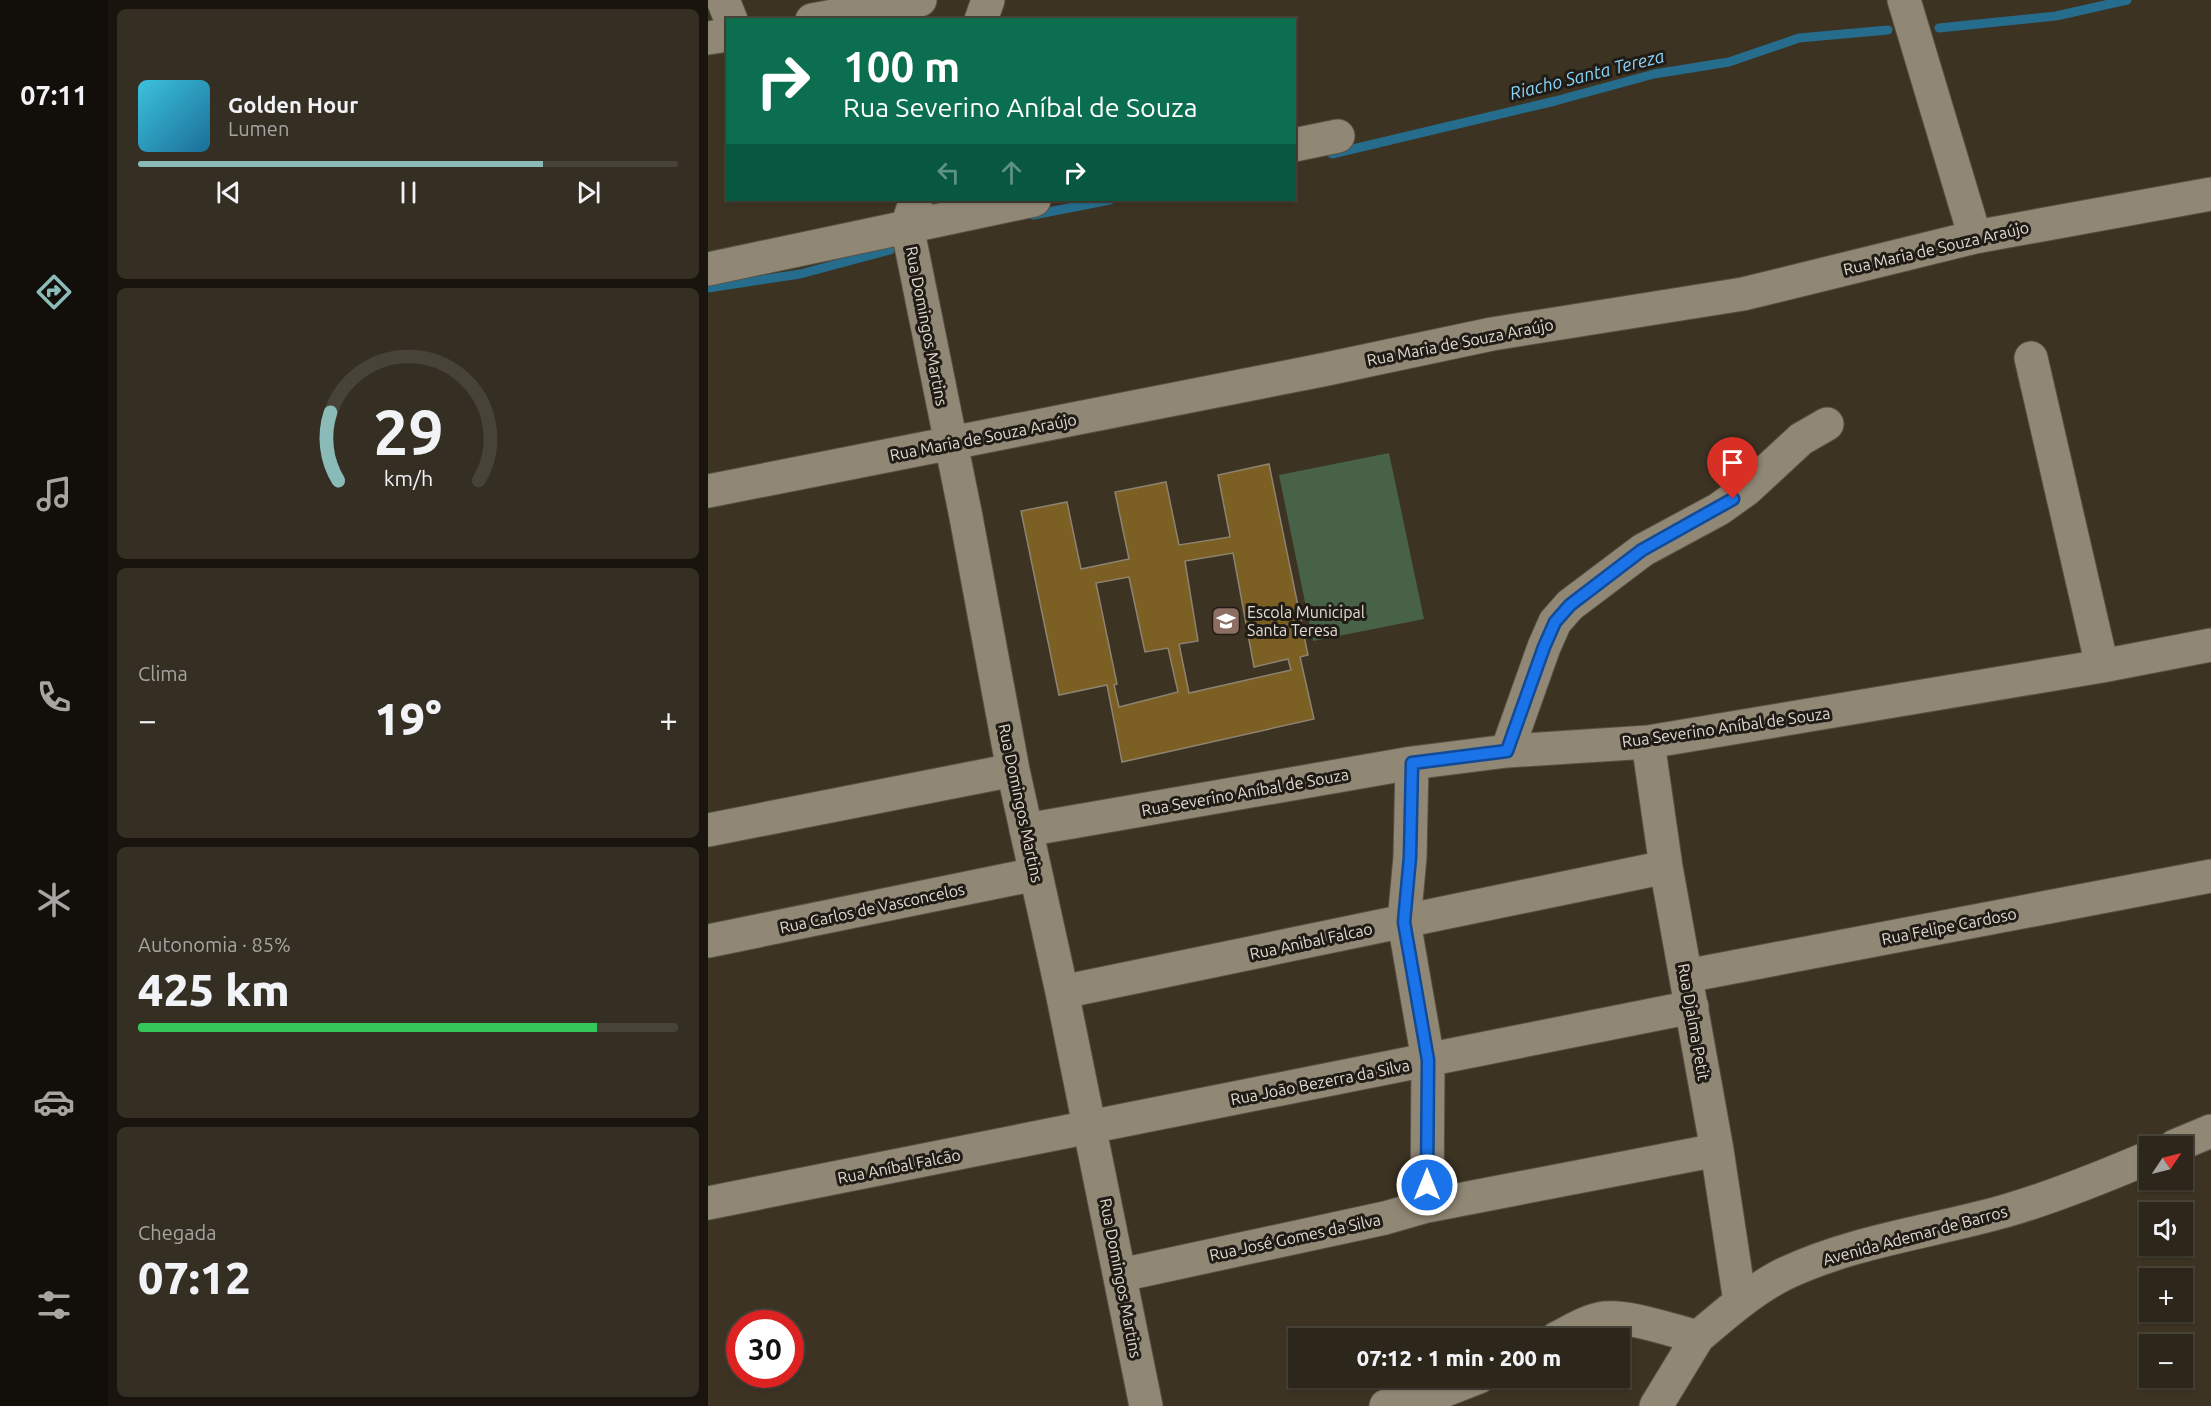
<!DOCTYPE html>
<html lang="pt">
<meta charset="utf-8">
<style>
:root{--surface:#2d261a;--page:#352e23;--text:#f1f3f6;--muted:#a7a5a2;--line:#484339;--accent:#8bbbb9}
body{margin:0;font-family:Ubuntu,sans-serif;background:var(--page);color:var(--text);height:100vh;display:flex;flex-direction:column;font-size:22px;white-space:nowrap}
*{box-sizing:border-box;margin:0}
p{font-size:20px;color:var(--muted)}
.icon{flex:none;width:33px;height:33px;fill:none;stroke:currentColor;stroke-width:2;stroke-linecap:round;stroke-linejoin:round}
.map{position:relative;flex:1;overflow:hidden}
.panel{display:flex;flex-direction:column;gap:9px;padding:9px;background:#19150e;width:600px}
.panel>*{flex:none}
.hud{position:absolute;left:18px;top:18px;width:570px;height:183px;border-radius:0px;box-shadow:0 2px 4px #0004,0 0 0 2px var(--line);background:#0b6e4f;color:#fff;overflow:hidden}
.needle{width:39px;rotate:55deg}
.tools{position:absolute;left:1431px;top:1136px;display:grid;gap:12px}
.tools a{display:grid;place-items:center;width:54px;height:54px;border-radius:0px;background:var(--surface);box-shadow:0 2px 4px #0004,0 0 0 2px var(--line);font-size:30px}
.speed{position:absolute;left:18px;top:1310px;display:flex;gap:12px;font-size:30px;font-weight:700;text-align:center}
.speed>*{display:grid;place-content:center;width:78px;height:78px;border-radius:50%;background:var(--surface);box-shadow:0 2px 4px #0004,0 0 0 2px var(--line);line-height:1}
.speed .limit{border:9px solid #d22;background:#fff;color:#111}
.pin{position:absolute;display:grid;place-items:center;width:51px;height:51px;color:#fff;margin:-62px -26px;border-radius:50% 50% 50% 0;rotate:-45deg;box-shadow:0 0 6px #0007}
.pin .icon{rotate:45deg}
.me{position:absolute;width:66px;margin:-33px;rotate:0deg;stroke-linejoin:round;filter:drop-shadow(0 0 4px #0008)}
.turn{display:flex;align-items:center;gap:21px;height:126px;padding:0 18px;font-size:27px}
.turn .icon{width:78px;height:78px;stroke-width:2.5}
.turn b{display:block;font-size:42px;line-height:51px}
.lanes{display:flex;align-items:center;height:57px;padding:0 18px;background:#0003;justify-content:center;gap:30px;direction:ltr}
.lanes .off{opacity:.35}
.big{font-size:45px;font-weight:800;line-height:1.1}
.panel .card{flex:1;display:flex;flex-direction:column;justify-content:center;gap:9px;min-width:0;padding:0 21px;border-radius:9px;background:var(--page)}
.panel .dial{align-items:center;gap:0}
.dial svg{height:156px;overflow:visible;fill:none;stroke:var(--line);stroke-width:7;stroke-linecap:round;text-anchor:middle}
.dial text{fill:var(--text);stroke:none}
.song{display:flex;align-items:center;gap:18px}
.cover{width:72px;height:72px;border-radius:9px;background:linear-gradient(135deg,hsl(190 70% 55%),hsl(200 70% 35%))}
.played{height:6px;border-radius:3px;background:linear-gradient(90deg,var(--accent) 75%,var(--line) 75%)}
.keys{display:flex;justify-content:space-around;direction:ltr}
.heat{display:flex;justify-content:space-between;align-items:center;font-size:33px;direction:ltr}
.charge{height:9px;border-radius:4px;background:linear-gradient(90deg,#34c759 85%,var(--line) 0)}
.trip{position:absolute;left:580px;top:1328px;width:342px;height:60px;border-radius:0px;background:var(--surface);box-shadow:0 2px 4px #0004,0 0 0 2px var(--line);font-weight:800;line-height:60px;text-align:center}
main{display:flex;flex:1;min-height:0}
.dock{display:flex;flex-direction:column;width:108px;justify-content:space-around;align-items:center;background:#120f0a;color:var(--muted)}
.dock .icon{width:42px;height:42px}
.dock .current{color:var(--accent)}
.dock b{font-size:27px;color:var(--text)}
.map>svg:first-child{display:block}
</style>
<main>
<nav class="dock">
<b>07:11</b>
<svg class="icon current" aria-label="directions" viewBox="0 0 24 24"><path d="M12 3l9 9-9 9-9-9zM9 14v-3h6M13 9l2 2-2 2"/></svg>
<svg class="icon" aria-label="music" viewBox="0 0 24 24"><path d="M9 18V5l10-2v13"/><circle cx="6" cy="18" r="3"/><circle cx="16" cy="16" r="3"/></svg>
<svg class="icon" aria-label="phone" viewBox="0 0 24 24"><path d="M5 4h4l2 5-3 2q2 4 5 5l2-3 5 2v4C11 20 4 13 5 4z"/></svg>
<svg class="icon" aria-label="climate" viewBox="0 0 24 24"><path d="M12 3v18M4 7l16 10M4 17L20 7"/></svg>
<svg class="icon" aria-label="car" viewBox="0 0 24 24"><path d="M5 17H2v-5l4-1 3-4h7l3 4 3 1v5h-3M9 17h6M6 11h13"/><circle cx="7" cy="17" r="2"/><circle cx="17" cy="17" r="2"/></svg>
<svg class="icon" aria-label="filters" viewBox="0 0 24 24"><path d="M4 7h16M4 17h16"/><circle cx="9" cy="7" r="2"/><circle cx="15" cy="17" r="2"/></svg>
</nav>
<section class="panel">
<div class="card">
<div class="song"><i class="cover"></i><div><b>Golden Hour</b><p>Lumen</p></div></div>
<div class="played"></div>
<div class="keys"><svg class="icon" aria-label="previous" viewBox="0 0 24 24"><path d="M18 5L8 12l10 7zM5 5v14"/></svg><svg class="icon" aria-label="pause" viewBox="0 0 24 24"><path d="M8 5v14M16 5v14"/></svg><svg class="icon" aria-label="next" viewBox="0 0 24 24"><path d="M6 5l10 7-10 7zM19 5v14"/></svg></div>
</div>
<div class="card dial"><svg viewBox="0 0 100 80">
<path d="M14 69A42 42 0 1 1 86 69"/>
<path d="M14 69A42 42 0 0 1 10 34" stroke="#8bbbb9"/>
<text x="50" y="56" font-size="32" font-weight="700">29</text>
<text x="50" y="72" font-size="11">km/h</text>
</svg></div>
<div class="card"><p>Clima</p>
<div class="heat"><a>−</a><b class="big">19°</b><a>+</a></div>
</div>
<div class="card"><p>Autonomia · 85%</p><b class="big">425 km</b><div class="charge"></div></div>
<div class="card"><p>Chegada</p><b class="big">07:12</b></div>
</section>
<div class="map">
<svg width="1503" height="1406" viewBox="0 0 1503 1406">
<rect width="100%" height="100%" fill="#3c3323"/>
<path fill="#486248" d="M681,453L716,619L605,641L571,475Z"/>
<g fill="none" stroke-linecap="round" stroke-linejoin="round">
<path stroke="#266d8d" stroke-width="9" d="M1231,28L1348,16L1419,0
M624,154L847,101L946,74L1021,62L1091,38L1180,30
M325,215L402,200
M0,288L92,274L182,250"/>
</g>
<path fill="#7c5f23" stroke="#8d8370" stroke-width="1.5" fill-rule="evenodd" d="M561,464L600,655L592,657L606,719L414,762L399,685L351,695L313,511L359,502L373,569L421,559L407,492L458,482L471,545L522,537L510,475ZM525,553L546,667L580,659L583,670L481,693L471,644L490,641L477,561ZM421,577L437,652L460,648L470,692L411,707L406,685L409,684L388,583Z"/>
<g fill="none" stroke-linecap="round" stroke-linejoin="round">
<g stroke="#585143" stroke-width="35">
<path id="minor" d="M15,0L23,20
M1196,0L1267,237
M104,20L212,0
M273,20L280,0
M0,38L20,35
M586,145L630,136
M208,200L199,226L258,517L305,770L354,992L438,1406
M0,269L326,200
M1323,358L1394,666
M0,491L614,370L784,334L1035,294L1267,237L1503,194
M940,742L958,867L1009,1150L1032,1302
M799,751L836,647L847,622L862,605L935,550L1011,509L1039,489L1093,439L1119,424
M704,763L702,857L696,922L720,1060L719,1206
M0,830L305,770
M318,830L704,763L799,751L940,742L1394,666L1503,645
M0,941L328,874
M978,976L1503,876
M354,992L958,867
M1467,1146L1503,1131
M0,1203L984,1007
M413,1275L677,1218L719,1206L1009,1150
M849,1338C863,1331 880,1320 897,1318C921,1315 965,1331 990,1337C1016,1315 1043,1291 1074,1275C1144,1241 1223,1232 1297,1211C1346,1197 1395,1177 1442,1157
M678,1406L725,1395L771,1377
M948,1406L990,1337"/>
</g>
<use href="#minor" stroke="#918775" stroke-width="33"/>
</g>
<g fill="none" stroke-linecap="round" stroke-linejoin="round">
<g stroke="#114b97" stroke-width="15">
<path id="route" d="M719,1185L720,1060L696,922L702,857L704,763L799,751L836,647L847,622L862,605L934,550L1025,499"/>
</g>
<use href="#route" stroke="#1a73e8" stroke-width="10"/>
</g>
<defs>
<g id="school-square" transform="scale(1.5)"><rect x="-9" y="-9" width="18" height="18" rx="4" fill="#8d6e63" stroke="#201c15"/><path d="M0-5L7-2L0 1L-7-2ZM-4 1L0 2.5L4 1V4Q0 6-4 4Z" fill="#fff"/></g>
</defs>
<g fill-rule="evenodd">
<use href="#school-square" x="518" y="621"/>
</g>
<g text-anchor="middle" stroke-width="6" stroke-linejoin="round" paint-order="stroke">
<g font-size="16" fill="#e1dbd1" stroke="#201c15">
<text transform="translate(1228 248) rotate(-13)" y="6">Rua Maria de Souza Araújo</text>
<text transform="translate(219 326) rotate(79)" y="6">Rua Domingos Martins</text>
<text transform="translate(752 342) rotate(-11)" y="6">Rua Maria de Souza Araújo</text>
<text transform="translate(275 437) rotate(-11)" y="6">Rua Maria de Souza Araújo</text>
<text transform="translate(1018 727) rotate(-8)" y="6">Rua Severino Aníbal de Souza</text>
<text transform="translate(537 792) rotate(-10)" y="6">Rua Severino Aníbal de Souza</text>
<text transform="translate(313 803) rotate(78)" y="6">Rua Domingos Martins</text>
<text transform="translate(164 908) rotate(-12)" y="6">Rua Carlos de Vasconcelos</text>
<text transform="translate(1241 926) rotate(-11)" y="6">Rua Felipe Cardoso</text>
<text transform="translate(603 941) rotate(-12)" y="6">Rua Anibal Falcao</text>
<text transform="translate(986 1022) rotate(80)" y="6">Rua Djalma Petit</text>
<text transform="translate(612 1082) rotate(-11)" y="6">Rua João Bezerra da Silva</text>
<text transform="translate(191 1166) rotate(-11)" y="6">Rua Aníbal Falcão</text>
<text transform="translate(1207 1235) rotate(-15)" y="6">Avenida Ademar de Barros</text>
<text transform="translate(587 1237) rotate(-12)" y="6">Rua José Gomes da Silva</text>
<text transform="translate(413 1278) rotate(79)" y="6">Rua Domingos Martins</text>
</g>
<g font-size="16" fill="#e1dbd1" stroke="#201c15" text-anchor="start">
<text x="539" y="618">Escola Municipal<tspan x="539" dy="18">Santa Teresa</tspan></text>
</g>
<g font-size="18" font-style="italic" fill="#89d4fb" stroke="#201c15">
<text transform="translate(879 75) rotate(-14)" y="6">Riacho Santa Tereza</text>
</g>
</g>
</svg>
<div class="tools">
<a><svg class="needle" viewBox="-14 -14 28 28"><path d="M0-13l5 13h-10z" fill="#e53935"/><path d="M0 13l5-13h-10z" fill="#a7a5a2"/></svg></a>
<a><svg class="icon" aria-label="sound" viewBox="0 0 24 24"><path d="M4 9h4l5-4v14l-5-4H4zM17 9q2 3 0 6"/></svg></a>
<a>+</a>
<a>−</a>
</div>
<div class="speed"><div class="limit">30</div></div>
<div class="pin" style="left:1025px;top:499px;background:#d93025"><svg class="icon" aria-label="arrive" viewBox="0 0 24 24"><path d="M6 21V4h12l-3 4 3 4H6"/></svg></div>
<svg class="me" style="left:719px;top:1185px" viewBox="-20 -20 40 40"><circle r="17" fill="#1a73e8" stroke="#fff" stroke-width="3"/><path d="M0-11L8 9 0 5-8 9z" fill="#fff"/></svg>
<div class="trip">07:12 · 1 min · 200 m</div>
<div class="hud">
<div class="turn"><svg class="icon" aria-label="right" viewBox="0 0 24 24"><path d="M7 20v-9h11M14 6l5 5-5 5"/></svg><div><b>100 m</b>Rua Severino Aníbal de Souza</div></div>
<div class="lanes"><svg class="icon off" aria-label="left" viewBox="0 0 24 24"><path d="M17 20v-9H6M10 6l-5 5 5 5"/></svg><svg class="icon off" aria-label="ahead" viewBox="0 0 24 24"><path d="M12 20V5M6 11l6-6 6 6"/></svg><svg class="icon" aria-label="right" viewBox="0 0 24 24"><path d="M7 20v-9h11M14 6l5 5-5 5"/></svg></div>
</div>
</div>
</main>
